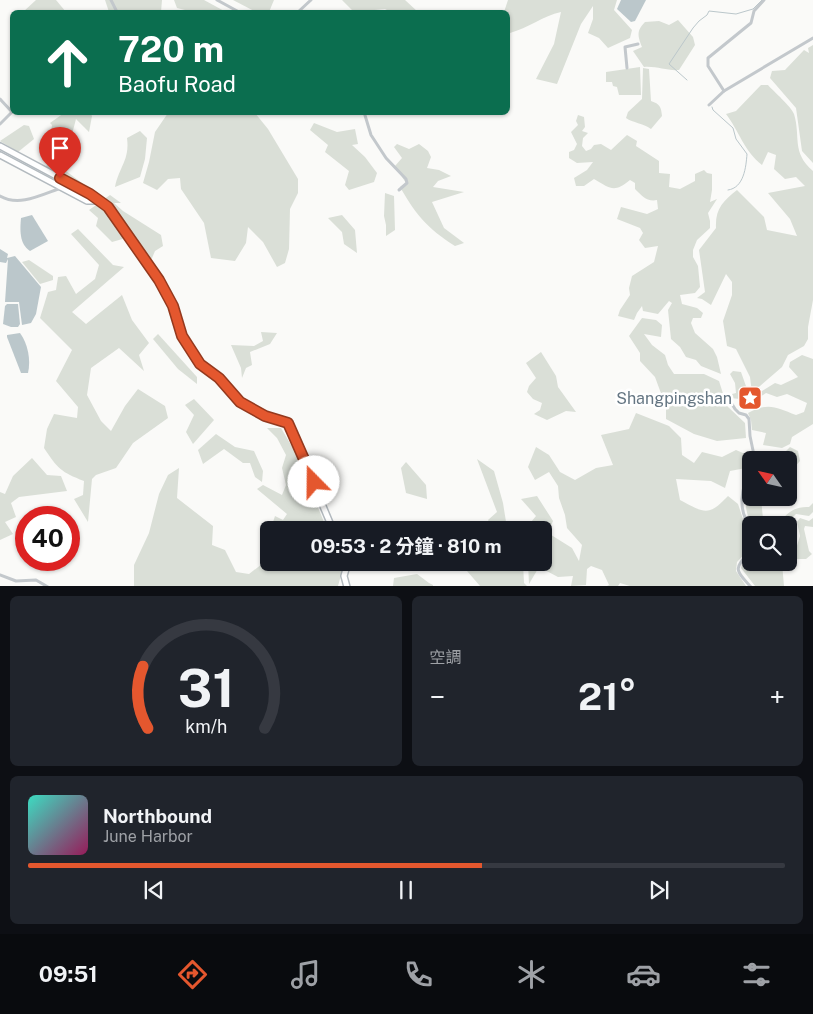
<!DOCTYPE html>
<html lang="zh-TW">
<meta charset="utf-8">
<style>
body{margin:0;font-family:"Public Sans","Noto Sans TC",sans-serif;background:#20242c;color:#f1f3f6;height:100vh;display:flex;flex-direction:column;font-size:19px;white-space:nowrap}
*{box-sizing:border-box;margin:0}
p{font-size:16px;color:#9ea1a6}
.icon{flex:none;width:28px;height:28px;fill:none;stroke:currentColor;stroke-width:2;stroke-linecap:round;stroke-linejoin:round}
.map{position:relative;height:586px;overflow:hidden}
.panel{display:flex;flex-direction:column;gap:10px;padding:10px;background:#0d0f14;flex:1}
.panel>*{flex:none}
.hud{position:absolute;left:10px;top:10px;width:500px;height:105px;border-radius:8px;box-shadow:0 1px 4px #0004;background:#0b6e4f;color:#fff;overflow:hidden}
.needle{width:32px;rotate:304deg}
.buttons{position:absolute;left:742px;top:451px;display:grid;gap:10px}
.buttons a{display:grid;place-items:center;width:55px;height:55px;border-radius:8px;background:#171b24;box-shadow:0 1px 4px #0004;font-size:25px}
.speed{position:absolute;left:15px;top:506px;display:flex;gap:10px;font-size:25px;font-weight:700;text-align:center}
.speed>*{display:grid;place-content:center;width:65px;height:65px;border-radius:50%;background:#171b24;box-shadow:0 1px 4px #0004;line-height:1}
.speed .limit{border:8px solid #d22;background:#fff;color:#111}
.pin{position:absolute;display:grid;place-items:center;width:42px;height:42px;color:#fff;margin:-51px -21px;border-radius:50% 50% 50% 0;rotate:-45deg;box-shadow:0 0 5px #0007}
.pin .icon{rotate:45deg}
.me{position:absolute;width:55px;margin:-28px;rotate:338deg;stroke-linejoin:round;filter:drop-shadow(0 0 4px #0008)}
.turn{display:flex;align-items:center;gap:18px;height:105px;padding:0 25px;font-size:22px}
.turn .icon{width:65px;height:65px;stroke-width:2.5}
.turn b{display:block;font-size:35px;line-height:42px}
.big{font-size:38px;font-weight:700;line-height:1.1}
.panel .widget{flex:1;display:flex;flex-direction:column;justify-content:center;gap:8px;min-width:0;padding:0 18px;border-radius:8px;background:#20242c}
.panel .dial{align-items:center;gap:0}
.dial svg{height:130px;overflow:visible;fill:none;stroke:#363941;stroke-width:7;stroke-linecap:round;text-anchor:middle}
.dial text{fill:#f1f3f6;stroke:none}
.song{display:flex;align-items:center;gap:15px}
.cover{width:60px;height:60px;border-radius:8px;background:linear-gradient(135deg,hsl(170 70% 55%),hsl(330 70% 35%))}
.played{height:5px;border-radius:2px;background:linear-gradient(90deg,#e4572e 60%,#363941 60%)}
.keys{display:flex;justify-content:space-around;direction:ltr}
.heat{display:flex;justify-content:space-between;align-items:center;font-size:28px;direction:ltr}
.panel .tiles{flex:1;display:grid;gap:10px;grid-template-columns:1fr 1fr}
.widget:last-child{grid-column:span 2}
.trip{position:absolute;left:260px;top:521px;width:292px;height:50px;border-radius:8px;background:#171b24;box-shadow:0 1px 4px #0004;font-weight:700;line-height:50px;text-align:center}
.tabs{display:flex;height:80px;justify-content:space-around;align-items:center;background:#090b0e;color:#9ea1a6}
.tabs .icon{width:35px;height:35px}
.tabs .on{color:#e4572e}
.tabs b{font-size:22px;color:#f1f3f6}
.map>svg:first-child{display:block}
.green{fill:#dadfd7}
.water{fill:#bbc7cb}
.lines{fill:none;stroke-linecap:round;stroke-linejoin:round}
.stream{stroke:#bbc7cb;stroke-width:1}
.secondary-casing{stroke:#b3babf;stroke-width:8}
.street{stroke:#c3c8cc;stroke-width:3}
.secondary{stroke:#fff;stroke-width:5}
.route-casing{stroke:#94391e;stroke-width:12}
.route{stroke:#e4572e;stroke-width:9}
.labels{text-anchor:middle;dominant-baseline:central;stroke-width:5;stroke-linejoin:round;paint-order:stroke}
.poi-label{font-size:16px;fill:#657683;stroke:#fff;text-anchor:end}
</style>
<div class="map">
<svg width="813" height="587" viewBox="0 0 813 587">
<rect width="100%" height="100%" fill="#fafaf8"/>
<g class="green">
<path d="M36 0H56L66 12H23Z"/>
<path d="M105 0H162L161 12H109Z"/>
<path d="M174 0H204L226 12H193L177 8Z"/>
<path d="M233 0H274L269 12H256Z"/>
<path d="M342 0H405L418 12H391L385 9 354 12Z"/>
<path d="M508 0H617L614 10 632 30 630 38 608 48 599 38 588 33 593 19V6L581 24 557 84 536 79 554 44 561 12C543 16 528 28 510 33L508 32V12H504Z"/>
<path d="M678 20 693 37 695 45 679 70C667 71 657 66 644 67L633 51 642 47C638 36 636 31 645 22L659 21 669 25Z"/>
<path d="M813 45V163L802 151 796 108 770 78 772 71 785 70 804 50 809 53 808 48Z"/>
<path d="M640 67 641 95H619L617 87 613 86 612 82H606V72Z"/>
<path d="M643 68 649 69 651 101C660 104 661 107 662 116L651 129C643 123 633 123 626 118L628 112 642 99Z"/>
<path d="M761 85H768C774 92 791 106 794 114 801 137 791 152 813 171V300L808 327V339L804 346 788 355 782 367 752 393 750 377 736 349 727 346 723 321 732 295V282L726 274 711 305 702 299 697 298 705 292 699 250 716 228C715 209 723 201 737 190L764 217 767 230 797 236 790 219 768 193 805 186 796 177 785 179 774 169 776 155 768 152 762 165C744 151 739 131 726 114L736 111Z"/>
<path d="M64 113H90L92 116 89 132 76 119 65 161 66 171 90 189 92 190 91 193 46 167 50 156C37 138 51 141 52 125L50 123Z"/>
<path d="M168 113H255L268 129 298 179V193L290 209 289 249 285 263 277 267 263 242 248 227 246 243 235 261 211 258 204 223 181 189 180 178 168 179 157 190 143 183 149 162 155 132Z"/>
<path d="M578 115 584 117 585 127 582 131 588 133 583 138 582 146 586 151 591 149 594 145 601 144 611 150 627 135 637 141 636 146 659 161V173L670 174 669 187 680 189 695 181V174L704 170 707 173 712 174V190L710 202 717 199 708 213 710 221V228L697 240 693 250V257L698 266 700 287 695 293 680 295 682 304 697 308 703 313 701 318H693L691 323 695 333 713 349 717 357 721 374 701 366 696 360 686 357 680 347 671 339 668 310 672 303 669 301 658 314 643 311 642 306 637 313 634 320 618 316 620 310 630 295 629 288 632 276 654 262 658 246 645 248 639 240 643 233 640 228 617 219 621 207 647 214 658 209 657 200C647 202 642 196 635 189V183L630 180C614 193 611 189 594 179L584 186H576L574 178 587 170 593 162 577 163 569 158V152L574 150 577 144 571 132 578 125 576 121Z"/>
<path d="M314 123 337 132 355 129 358 144 352 145 365 157 377 173 374 182 349 190 345 185 349 171 325 152 328 145 310 130Z"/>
<path d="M24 125 29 126 34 139 18 152 0 141Z"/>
<path d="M140 131 147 138 145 159 140 177 115 187C119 167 130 160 127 138Z"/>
<path d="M397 144 409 149 419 144 428 151 431 157 427 168 439 170 451 176 438 181 433 187 464 192 432 202 444 228 464 243 455 246C427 228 416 215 400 187L406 183 395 166 402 158 394 147Z"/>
<path d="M385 193 394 196 395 230 386 236V225L384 216Z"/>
<path d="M110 195 121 203H114L123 211 161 235 163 246 155 251 150 263 123 221 103 200Z"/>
<path d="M99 203 106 207 126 238 112 242 96 226 98 218 89 210Z"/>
<path d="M342 215 355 230 357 253 344 244 342 232 328 218Z"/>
<path d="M78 229 113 265 124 267 72 312 86 324 122 295 132 320 149 343 139 355 144 371 119 348 91 368 87 395 101 421 111 431 125 406 138 389 165 406 168 418 133 443 116 468 96 475 92 479 88 522 74 499 83 495 84 481C61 472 58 469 44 448L47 429 54 414 77 418 78 407 56 381 72 350 40 318 48 292 56 290 58 277 66 276 76 294 95 279 99 265 71 234Z"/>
<path d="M29 260 53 276V280L40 284 22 262Z"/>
<path d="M642 318 656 320 662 325 661 337 644 334 652 345 665 355 668 365 674 374H704L719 381 727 406 745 423 746 438 717 441 694 434 666 419V407L655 377 640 361V353L629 336Z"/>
<path d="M261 332 277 333 270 344 250 352 252 365 246 368 242 378 241 368 231 345 254 346 263 341Z"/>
<path d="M158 334 197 377V384L178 369 153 339Z"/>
<path d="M541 352 556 376 558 387 576 412 566 411 547 420 534 414 540 410 542 403 533 399 527 392 529 386 536 378 526 363Z"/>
<path d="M802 355 813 359V424L792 437 790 444 782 448 763 445 766 433 752 430 751 420 748 413C768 402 776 407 796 415L804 412 807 403 787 394 777 397 766 393 760 397 754 396 775 383 781 385 798 377 789 367 790 362Z"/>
<path d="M733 371 741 372 747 389 740 399 730 398 732 394 736 393 735 383 730 374Z"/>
<path d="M194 399 214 420 193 444 186 432 194 415 185 405Z"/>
<path d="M636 413 669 426 681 438 682 455 694 463 702 452 722 457 736 450 750 456 746 468 730 471 725 488 711 481 676 479 680 500C705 513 708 517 728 496L738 504 745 525 751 532V547L737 562 736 571 746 586 633 587 620 583 618 586H607L609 585 602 570 591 566 587 569 586 585 571 586 573 576 558 577 539 567 529 584 528 563 544 562V530H528L527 527 536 516 521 499 537 496 553 521 548 533 572 548 579 561 582 545 567 528 565 515 559 498 558 486 549 472 535 480 528 467 536 447 549 455 560 472 575 480 596 468 613 465 601 435 629 429Z"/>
<path d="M267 428H281L304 467 300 474 304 490 300 497 305 507 317 505 324 522 310 530H276L271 528 275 516 283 520 287 514 257 489 263 485 282 495 286 485 282 468 286 455 277 438Z"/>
<path d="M216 434 235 447 254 451 263 471 262 482 255 477 250 463H243L224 449 203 464 198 450Z"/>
<path d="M790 447 798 451 800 461 789 473V460H777Z"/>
<path d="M32 458 47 475 61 476 67 491 19 497 11 503 16 517 5 522 13 534 0 540V492L5 494 13 476Z"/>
<path d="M477 459 494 471 503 503 507 528 509 530H494L488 520 497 512Z"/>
<path d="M406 462 426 485 427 499 406 493 401 468Z"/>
<path d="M179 468 177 498 213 526 212 545 225 550 236 572 249 574 262 564 267 537 269 538V562L343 563V568L338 586H134V565L149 533 159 494 168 475Z"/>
<path d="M751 477V498H761L763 519 767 525H752C742 506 746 497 751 477Z"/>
<path d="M813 503V512L809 516 796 514 793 517 792 526 796 539H789V525H780C784 513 796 506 809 507Z"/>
<path d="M800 518 809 521 813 518V527L805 526 804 529 809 551 812 554 806 559H797L794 565 783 563 789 562V552L796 549 800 536 797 522Z"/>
<path d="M751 555V562L782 563 784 586H755L741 568 745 560Z"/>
<path d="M463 563H523L524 583 527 586H480L467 571 458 569Z"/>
<path d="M417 574 429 583 433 585V586H393L394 578Z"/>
</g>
<g class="water">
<path d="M621 0H646L635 21 631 22 617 9Z"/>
<path d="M32 215 48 241 30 251C19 244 20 229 21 218Z"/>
<path d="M0 249 8 254 7 258 15 256 41 287 36 314 31 323 22 325 19 302H5L8 259 6 263 0 262Z"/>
<path d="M7 304H18L20 324 18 327H11L3 324 5 306Z"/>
<path d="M20 333C28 344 31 360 28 373H21L7 337V335Z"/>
</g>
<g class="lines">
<g class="stream">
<path d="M687 80 669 64 693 28 699 21 707 15 709 11 736 14 753 9 762 0"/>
<path d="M712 107 713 110 733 128 736 139 747 154C746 167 744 188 728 190"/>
</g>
<g class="secondary-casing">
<g id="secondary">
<path d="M0 146 90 194 108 207 159 280 173 306 182 336 200 364 219 378 239 402 265 416 288 423 333 530"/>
<path d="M0 155 87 201H98"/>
<path d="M347 587 344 576 348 562"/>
</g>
</g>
<g class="street">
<path d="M111 0 117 12"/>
<path d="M217 0 239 12"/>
<path d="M298 12 311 0"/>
<path d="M627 68 625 47 638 44"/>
<path d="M724 91 708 66V58L751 23 754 11 764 0"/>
<path d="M0 99 12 112"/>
<path d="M709 105 724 91 813 38"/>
<path d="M364 112 371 135 386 158 406 179 407 183 399 190"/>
<path d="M0 124 12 112"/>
<path d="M0 196C19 207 41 195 61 188"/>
<path d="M729 399 735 409 739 413 746 415 749 419 750 436 755 460"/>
<path d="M751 470C741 487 737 511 751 527"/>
<path d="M0 575 16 581 36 580 48 587"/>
<path d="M751 587C733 568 735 568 751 551"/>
</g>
<use href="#secondary" class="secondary"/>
</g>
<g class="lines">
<g class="route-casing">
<path id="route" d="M60 178 90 194 108 207 159 280 173 306 182 336 200 364 219 378 240 402 265 416 288 423 314 482"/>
</g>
<use href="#route" class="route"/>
</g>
<defs>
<g id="sight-square" transform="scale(1.25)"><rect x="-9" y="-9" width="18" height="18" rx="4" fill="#e4572e" stroke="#fff"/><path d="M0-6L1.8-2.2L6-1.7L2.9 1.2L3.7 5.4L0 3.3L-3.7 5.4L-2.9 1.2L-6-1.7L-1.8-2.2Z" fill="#fff"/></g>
</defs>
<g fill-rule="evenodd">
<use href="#sight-square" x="750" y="398"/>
</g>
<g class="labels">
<g class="poi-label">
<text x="732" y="398">Shangpingshan</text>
</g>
</g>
</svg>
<div class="buttons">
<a><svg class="needle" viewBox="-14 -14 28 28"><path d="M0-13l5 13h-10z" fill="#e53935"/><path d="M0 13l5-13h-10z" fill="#9ea1a6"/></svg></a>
<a><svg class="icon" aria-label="search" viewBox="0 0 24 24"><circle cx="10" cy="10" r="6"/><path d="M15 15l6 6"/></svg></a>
</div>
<div class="speed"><div class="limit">40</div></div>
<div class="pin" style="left:60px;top:178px;background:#d93025"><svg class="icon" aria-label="arrive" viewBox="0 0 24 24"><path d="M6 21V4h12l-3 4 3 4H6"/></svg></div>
<svg class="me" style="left:314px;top:482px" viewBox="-20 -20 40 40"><circle r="19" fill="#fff"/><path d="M0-13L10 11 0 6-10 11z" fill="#e4572e"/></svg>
<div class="trip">09:53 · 2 分鐘 · 810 m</div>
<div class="hud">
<div class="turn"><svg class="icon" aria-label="ahead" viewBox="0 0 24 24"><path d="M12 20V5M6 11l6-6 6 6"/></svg><div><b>720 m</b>Baofu Road</div></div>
</div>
</div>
<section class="panel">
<div class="tiles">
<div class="widget dial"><svg viewBox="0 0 100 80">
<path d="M14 69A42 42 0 1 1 86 69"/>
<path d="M14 69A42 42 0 0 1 11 31" stroke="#e4572e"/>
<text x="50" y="56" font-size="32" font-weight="700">31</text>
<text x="50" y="72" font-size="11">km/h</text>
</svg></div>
<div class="widget"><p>空調</p>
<div class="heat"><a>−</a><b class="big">21°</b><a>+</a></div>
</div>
<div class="widget">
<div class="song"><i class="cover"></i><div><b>Northbound</b><p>June Harbor</p></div></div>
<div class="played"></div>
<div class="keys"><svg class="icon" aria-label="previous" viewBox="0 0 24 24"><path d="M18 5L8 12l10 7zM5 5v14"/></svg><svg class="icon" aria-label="pause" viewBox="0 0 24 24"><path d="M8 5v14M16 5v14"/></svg><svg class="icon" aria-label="next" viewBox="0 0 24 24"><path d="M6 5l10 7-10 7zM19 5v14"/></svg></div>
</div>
</div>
</section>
<nav class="tabs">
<b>09:51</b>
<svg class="icon on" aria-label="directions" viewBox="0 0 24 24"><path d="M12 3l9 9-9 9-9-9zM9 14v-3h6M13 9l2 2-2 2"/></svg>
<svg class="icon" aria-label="music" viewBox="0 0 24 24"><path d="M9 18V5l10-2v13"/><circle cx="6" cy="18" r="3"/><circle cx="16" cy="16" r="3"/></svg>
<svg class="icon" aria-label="phone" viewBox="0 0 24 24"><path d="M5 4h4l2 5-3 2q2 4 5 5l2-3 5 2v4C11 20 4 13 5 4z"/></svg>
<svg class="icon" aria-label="climate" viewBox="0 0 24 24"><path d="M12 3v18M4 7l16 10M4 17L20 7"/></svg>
<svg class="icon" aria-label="car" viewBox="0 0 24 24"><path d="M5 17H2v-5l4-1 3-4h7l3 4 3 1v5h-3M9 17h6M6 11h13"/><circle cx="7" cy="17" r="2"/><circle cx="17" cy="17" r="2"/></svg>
<svg class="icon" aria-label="filters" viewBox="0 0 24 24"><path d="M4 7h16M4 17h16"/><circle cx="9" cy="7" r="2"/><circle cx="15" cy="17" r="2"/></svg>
</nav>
